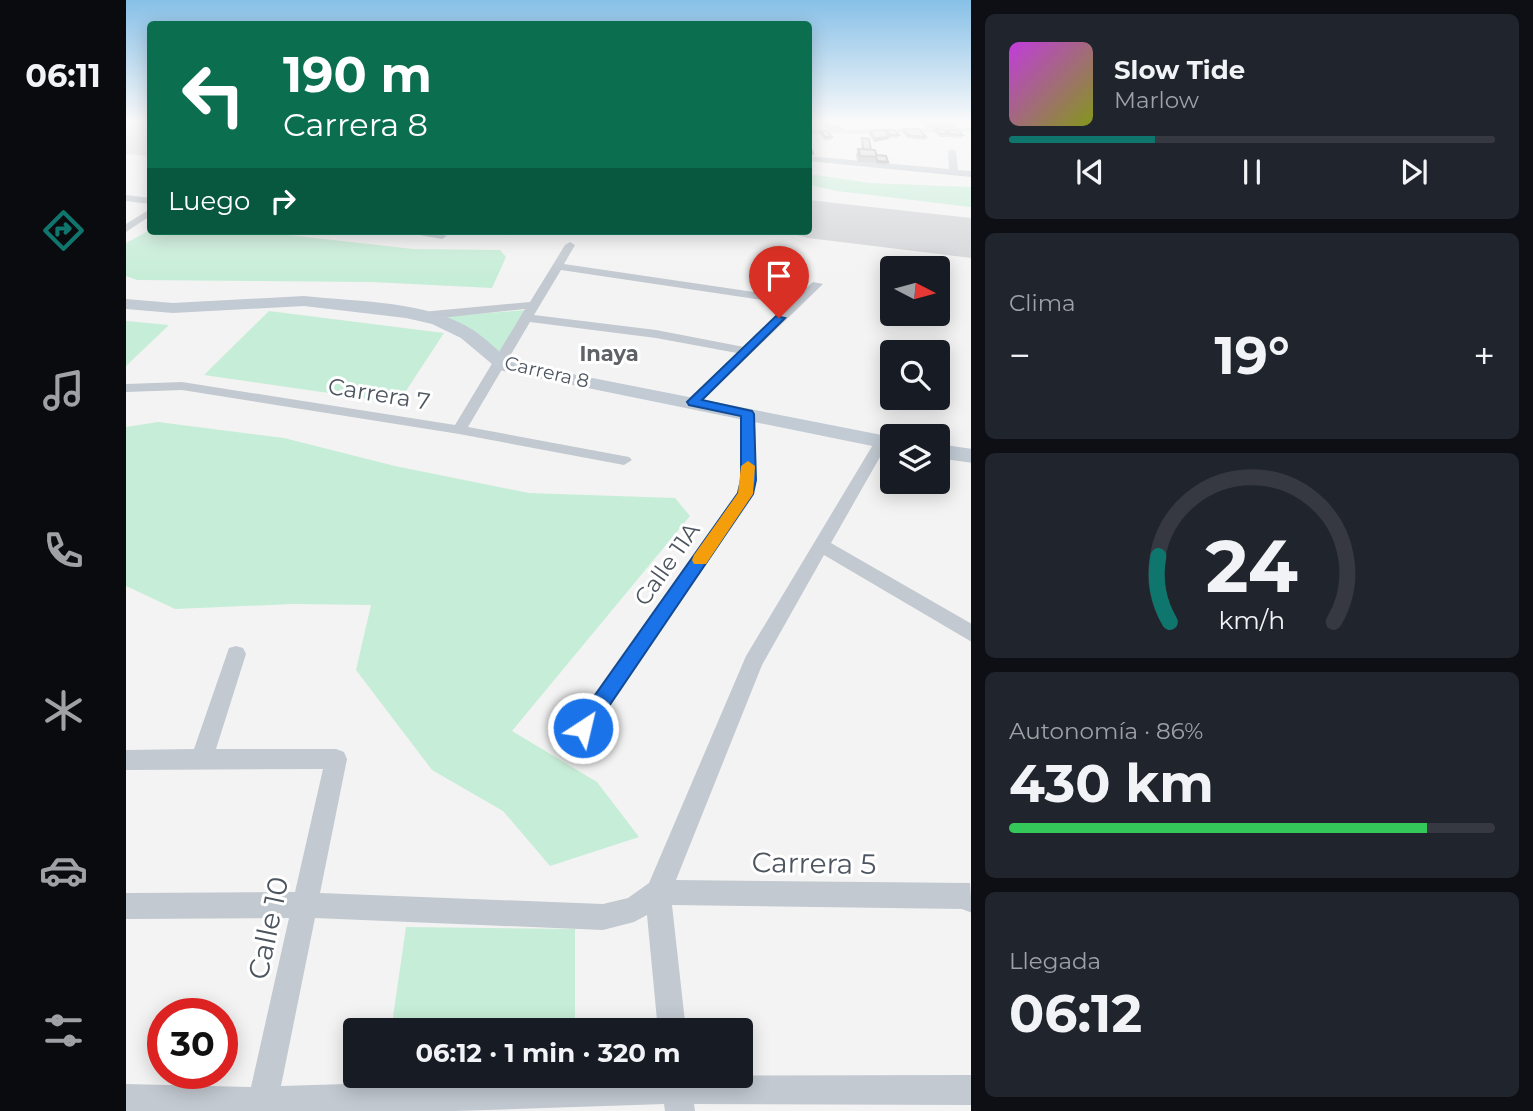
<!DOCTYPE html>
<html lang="es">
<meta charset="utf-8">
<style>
body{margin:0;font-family:Montserrat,sans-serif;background:#20242c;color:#f1f3f6;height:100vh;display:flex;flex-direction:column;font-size:26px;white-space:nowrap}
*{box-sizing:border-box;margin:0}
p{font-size:23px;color:#9ea1a6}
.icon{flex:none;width:38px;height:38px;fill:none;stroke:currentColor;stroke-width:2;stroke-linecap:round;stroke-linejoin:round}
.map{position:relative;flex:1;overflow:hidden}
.panel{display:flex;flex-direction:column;gap:14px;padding:14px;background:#0d0f14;width:562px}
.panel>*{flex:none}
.hud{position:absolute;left:21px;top:21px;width:665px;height:214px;border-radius:7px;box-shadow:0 4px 18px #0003;background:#0b6e4f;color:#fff;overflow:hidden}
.needle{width:46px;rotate:96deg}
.buttons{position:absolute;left:754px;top:256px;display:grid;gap:14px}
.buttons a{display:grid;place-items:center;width:70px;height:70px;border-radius:7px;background:#171b24;box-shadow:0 4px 18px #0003;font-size:35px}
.speed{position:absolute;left:21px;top:998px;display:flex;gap:14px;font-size:35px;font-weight:700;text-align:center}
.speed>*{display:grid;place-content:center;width:91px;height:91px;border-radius:50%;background:#171b24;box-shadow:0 4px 18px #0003;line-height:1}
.speed .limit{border:10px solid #d22;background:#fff;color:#111}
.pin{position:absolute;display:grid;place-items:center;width:60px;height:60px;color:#fff;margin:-72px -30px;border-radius:50% 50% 50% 0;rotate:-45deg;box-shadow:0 0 7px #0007}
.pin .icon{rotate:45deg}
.me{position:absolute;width:77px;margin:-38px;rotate:35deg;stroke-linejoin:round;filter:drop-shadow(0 0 5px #0008)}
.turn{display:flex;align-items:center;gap:24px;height:147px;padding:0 21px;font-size:32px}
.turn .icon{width:91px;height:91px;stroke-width:2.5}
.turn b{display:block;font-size:49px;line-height:60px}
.then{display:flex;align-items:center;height:66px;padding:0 21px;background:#0003;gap:14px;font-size:26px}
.big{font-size:52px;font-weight:700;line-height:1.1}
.panel .tile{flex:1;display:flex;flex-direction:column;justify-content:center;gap:10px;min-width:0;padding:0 24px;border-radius:10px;background:#20242c}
.panel .dial{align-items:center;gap:0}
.dial svg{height:182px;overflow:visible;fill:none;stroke:#363941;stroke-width:7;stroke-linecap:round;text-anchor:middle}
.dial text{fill:#f1f3f6;stroke:none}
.song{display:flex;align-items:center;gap:21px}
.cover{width:84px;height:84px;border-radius:10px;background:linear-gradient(135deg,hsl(290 70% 55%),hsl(70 70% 35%))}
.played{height:7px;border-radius:4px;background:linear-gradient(90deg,#0f766e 30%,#363941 30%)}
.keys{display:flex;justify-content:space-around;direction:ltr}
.heat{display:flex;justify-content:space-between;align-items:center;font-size:38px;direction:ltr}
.charge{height:10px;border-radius:5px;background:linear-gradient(90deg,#34c759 86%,#363941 0)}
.trip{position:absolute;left:217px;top:1018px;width:410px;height:70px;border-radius:7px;background:#171b24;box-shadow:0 4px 18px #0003;font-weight:700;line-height:70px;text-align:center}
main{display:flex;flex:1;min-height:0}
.menu{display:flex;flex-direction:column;width:126px;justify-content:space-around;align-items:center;background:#090b0e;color:#9ea1a6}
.menu .icon{width:49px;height:49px}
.menu .current{color:#0f766e}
.menu b{font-size:32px;color:#f1f3f6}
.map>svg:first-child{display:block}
.green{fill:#c6edd7}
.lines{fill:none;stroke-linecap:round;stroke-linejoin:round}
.runway{fill:#d4d5d8;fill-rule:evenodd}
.street{fill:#c2c9d0;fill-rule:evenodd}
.secondary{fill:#c2cad4;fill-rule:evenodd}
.wall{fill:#b0b2b6}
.shaded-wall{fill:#909194}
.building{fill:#cdcfd4;stroke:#909194;stroke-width:2}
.route{fill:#1a73e8;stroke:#114b97;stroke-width:2}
.slow{fill:#f59e0b}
.labels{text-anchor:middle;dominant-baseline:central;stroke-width:6;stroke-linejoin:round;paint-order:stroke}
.far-street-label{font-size:19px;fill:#4c555f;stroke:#fff}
.far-neighbourhood-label{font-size:21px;font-weight:bold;fill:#5f6267;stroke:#fff}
.street-label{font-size:23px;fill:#4c555f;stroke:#fff}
.near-street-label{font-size:28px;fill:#4c555f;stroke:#fff}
</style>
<main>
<nav class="menu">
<b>06:11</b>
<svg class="icon current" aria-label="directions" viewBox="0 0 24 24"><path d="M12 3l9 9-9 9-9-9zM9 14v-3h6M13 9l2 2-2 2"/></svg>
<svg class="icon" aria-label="music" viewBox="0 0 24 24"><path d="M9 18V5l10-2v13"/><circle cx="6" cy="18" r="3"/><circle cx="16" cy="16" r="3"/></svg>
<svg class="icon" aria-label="phone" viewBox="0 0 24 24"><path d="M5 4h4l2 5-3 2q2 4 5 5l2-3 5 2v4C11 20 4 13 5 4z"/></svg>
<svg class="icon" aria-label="climate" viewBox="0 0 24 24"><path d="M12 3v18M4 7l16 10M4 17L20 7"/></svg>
<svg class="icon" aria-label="car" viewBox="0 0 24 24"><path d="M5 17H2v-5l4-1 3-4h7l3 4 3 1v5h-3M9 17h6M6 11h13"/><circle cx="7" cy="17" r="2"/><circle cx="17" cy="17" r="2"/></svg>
<svg class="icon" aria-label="filters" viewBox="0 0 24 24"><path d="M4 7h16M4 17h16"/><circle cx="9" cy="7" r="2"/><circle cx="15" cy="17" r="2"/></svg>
</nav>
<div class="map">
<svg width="846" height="1111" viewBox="0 0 846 1111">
<rect width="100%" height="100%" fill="#f4f3f3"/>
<g class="green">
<path d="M683 174 744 183 845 187V207L711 191 683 185Z"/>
<path d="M24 230 125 231 287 249 374 250 380 257 366 288 245 282 11 280 0 276V243Z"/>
<path d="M399 310 372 355C360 332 336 326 313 317Z"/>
<path d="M143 311 318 333 272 403 78 375Z"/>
<path d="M0 321 43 325 0 366Z"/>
<path d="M32 422 158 438 269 466 403 493 549 498 564 516 386 731 471 782 513 837 424 866 377 811 306 770 230 670 245 605 167 604 49 609 0 586V427Z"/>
<path d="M280 927 449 929V1031H265Z"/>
</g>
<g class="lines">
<g class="runway">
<path d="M0 124 24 126V156L0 154Z"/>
<path d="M682 200 846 218V258L682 238 660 232 682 231Z"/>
</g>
<g class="street">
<path d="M846 128V132L682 134V130Z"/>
<path d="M826 149 830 151 832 170 846 171V177L682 161V156L823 169 822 151Z"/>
<path d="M0 195 24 198V204L0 201Z"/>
<path d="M24 209V216L0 232V224Z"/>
<path d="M271 231H300L321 236 316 239Z"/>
<path d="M444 242 449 245 438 264 669 298 687 282 697 284 572 405H562V399L611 353 530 338 404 322 342 427 503 457 506 460 498 465 333 434 56 390 0 392V384L56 382 329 425 399 309 296 320 290 316 296 312 404 302 439 245ZM435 270 663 304 618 347 530 330 408 315Z"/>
<path d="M622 410 629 414 630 480 627 494 465 735 457 738 449 735 446 728 449 721 611 493 614 480 615 414Z"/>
<path d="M755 438 762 443 705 543 846 624V642L698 555 636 665 550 880 844 883 846 913 836 909 546 905 560 1031H532L521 915 508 922 477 930 189 918 155 1086 482 1076 846 1075V1105L568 1104 569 1111H539L538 1104 329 1111H0V1084L125 1087 163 918 0 919V893L169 892 197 769 0 770V750L68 749 103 648 110 646 117 648 120 654 90 749H210L218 752 221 759 194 893 477 904 502 898 523 883 620 656 748 443Z"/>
</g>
<g class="secondary">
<path d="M178 296C232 302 300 300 347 330 361 339 373 352 385 362L766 437V450L373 370 335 338 306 324 280 318 178 306 47 313 0 309V299L47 303Z"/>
<path d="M812 444 846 449V463L812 458Z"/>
</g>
</g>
<g class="wall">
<path d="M797 121H825L831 125 830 128H822L820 126 819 128H801L796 124Z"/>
<path d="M699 124 715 128V131H704L699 127Z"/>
<path d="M777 129 800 137 799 140 781 138 776 132Z"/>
<path d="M809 129 819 131 820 130 837 135 835 138 824 137 822 136V137H814L808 132Z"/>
<path d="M760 130 773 135 772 138 763 137V139L748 142 743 134 744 131H759Z"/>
<path d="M695 131 706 137 705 140H698L694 134Z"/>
<path d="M736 138 750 155 762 162 761 165 750 164V160L749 163 732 162 730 155 732 149H736Z"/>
</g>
<path class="shaded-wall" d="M764 136 763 139 748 142 749 139Z"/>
<g class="building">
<path d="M802 121H820L821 122H803Z"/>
<path d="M820 121H825L831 125H824Z"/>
<path d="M711 123 715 128H704L699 124Z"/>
<path d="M777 129H793L800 137 782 135Z"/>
<path d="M809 129H816L823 134H815Z"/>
<path d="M758 130 764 136 749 139 744 131Z"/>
<path d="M760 130H768L773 135H765Z"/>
<path d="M820 130H832L837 135 825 134Z"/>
<path d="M695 131H701L706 137H699Z"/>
<path d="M736 138 743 139 745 150 737 149Z"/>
<path d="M732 149 749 150 751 157 734 156Z"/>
<path d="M682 150H686L687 154H682Z"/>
<path d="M750 155 760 156 762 162 751 161Z"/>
</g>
<linearGradient id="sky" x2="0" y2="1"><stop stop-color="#87c0e7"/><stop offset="0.44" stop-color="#fafafa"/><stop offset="1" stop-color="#fafafa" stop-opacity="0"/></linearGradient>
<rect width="846" height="277" fill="url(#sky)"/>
<path class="route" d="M650 316 659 318 576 400 626 411 628 414 630 480 627 494 464 734 457 737 450 734 447 728 450 722 612 493 615 480V416L563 405 561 402Z"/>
<path class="slow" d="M622 461 629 466 627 494 580 564H568L566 560 568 555 612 493 615 466Z"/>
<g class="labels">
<g class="far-street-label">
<text transform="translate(421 372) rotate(13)">Carrera 8</text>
</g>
<g class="far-neighbourhood-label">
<text x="483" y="353">Inaya</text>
</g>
<g class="street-label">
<text transform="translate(253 394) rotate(9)">Carrera 7</text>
<text transform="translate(541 564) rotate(-55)">Calle 11A</text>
</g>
<g class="near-street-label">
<text transform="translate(688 863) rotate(1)">Carrera 5</text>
<text transform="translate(142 928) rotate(-78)">Calle 10</text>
</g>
</g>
</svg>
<div class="buttons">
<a><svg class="needle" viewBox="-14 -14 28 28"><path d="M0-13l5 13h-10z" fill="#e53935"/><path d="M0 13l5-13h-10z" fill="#9ea1a6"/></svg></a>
<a><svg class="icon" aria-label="search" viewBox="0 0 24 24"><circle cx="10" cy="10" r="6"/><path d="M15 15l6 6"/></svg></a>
<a><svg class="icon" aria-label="layers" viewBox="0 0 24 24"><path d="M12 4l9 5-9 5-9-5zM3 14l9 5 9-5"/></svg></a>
</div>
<div class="speed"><div class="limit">30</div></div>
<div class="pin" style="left:653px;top:318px;background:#d93025"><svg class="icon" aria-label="arrive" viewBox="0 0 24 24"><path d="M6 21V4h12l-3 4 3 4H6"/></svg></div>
<svg class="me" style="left:457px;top:728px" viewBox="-20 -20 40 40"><circle r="17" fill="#1a73e8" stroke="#fff" stroke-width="3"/><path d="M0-11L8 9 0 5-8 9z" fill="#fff"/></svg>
<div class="trip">06:12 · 1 min · 320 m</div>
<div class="hud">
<div class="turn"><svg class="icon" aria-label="left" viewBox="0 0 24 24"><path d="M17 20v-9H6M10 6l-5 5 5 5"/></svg><div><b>190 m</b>Carrera 8</div></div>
<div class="then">Luego<svg class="icon" aria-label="right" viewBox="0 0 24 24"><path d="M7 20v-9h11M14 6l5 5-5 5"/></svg></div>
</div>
</div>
<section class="panel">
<div class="tile">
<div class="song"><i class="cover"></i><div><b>Slow Tide</b><p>Marlow</p></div></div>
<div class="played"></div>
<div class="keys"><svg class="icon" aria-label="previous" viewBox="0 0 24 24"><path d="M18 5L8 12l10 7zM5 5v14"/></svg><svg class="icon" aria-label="pause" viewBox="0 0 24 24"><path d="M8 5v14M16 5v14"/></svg><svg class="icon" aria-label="next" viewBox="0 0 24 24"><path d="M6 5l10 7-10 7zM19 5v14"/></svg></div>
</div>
<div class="tile"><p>Clima</p>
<div class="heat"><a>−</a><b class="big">19°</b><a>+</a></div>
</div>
<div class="tile dial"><svg viewBox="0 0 100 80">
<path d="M14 69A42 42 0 1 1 86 69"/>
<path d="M14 69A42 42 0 0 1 9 40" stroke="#0f766e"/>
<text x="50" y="56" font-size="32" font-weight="700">24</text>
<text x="50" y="72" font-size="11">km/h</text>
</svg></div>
<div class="tile"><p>Autonomía · 86%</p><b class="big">430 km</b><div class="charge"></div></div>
<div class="tile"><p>Llegada</p><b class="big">06:12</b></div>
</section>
</main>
